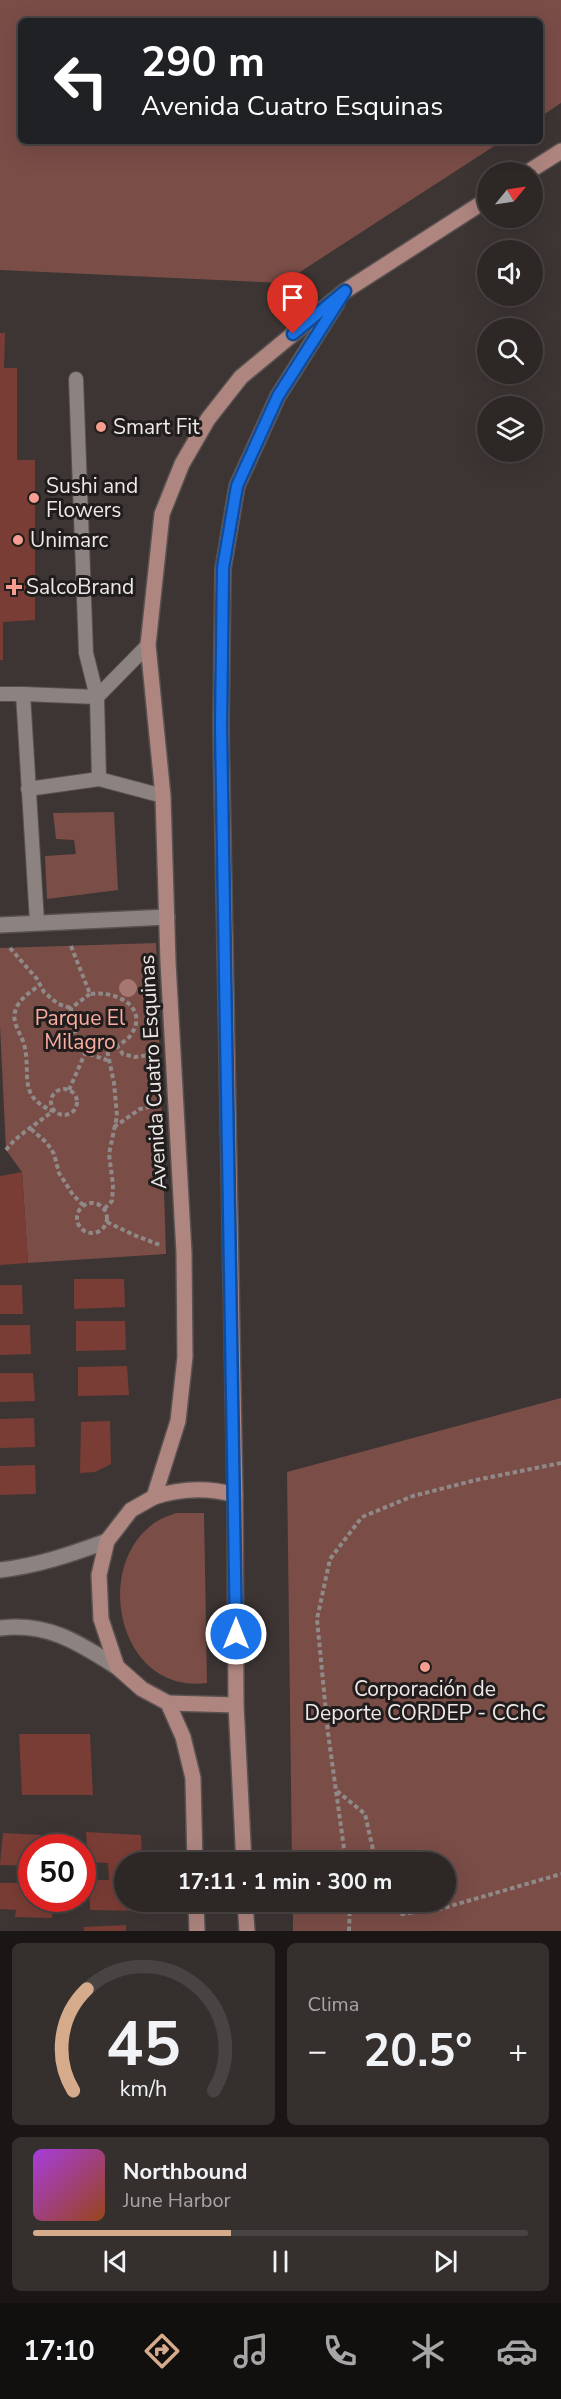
<!DOCTYPE html>
<html lang="es">
<meta charset="utf-8">
<style>
body{margin:0;font-family:"Nunito Sans",sans-serif;background:#35302e;color:#f1f3f6;height:100vh;display:flex;flex-direction:column;font-size:22px;white-space:nowrap}
*{box-sizing:border-box;margin:0}
p{font-size:20px;color:#a7a6a7}
.icon{flex:none;width:33px;height:33px;fill:none;stroke:currentColor;stroke-width:2;stroke-linecap:round;stroke-linejoin:round}
.map{position:relative;height:1931px;overflow:hidden}
.side{display:flex;flex-direction:column;gap:12px;padding:12px;background:#191615;flex:1}
.side>*{flex:none}
.guide{position:absolute;left:18px;top:18px;width:525px;height:126px;border-radius:9px;box-shadow:0 6px 24px #0002,0 0 0 2px #484443;background:#202124;color:#fff;overflow:hidden}
.needle{width:39px;rotate:60deg}
.fabs{position:absolute;left:477px;top:162px;display:grid;gap:12px}
.fabs a{display:grid;place-items:center;width:66px;height:66px;border-radius:50%;background:#2d2826;box-shadow:0 6px 24px #0002,0 0 0 2px #484443;font-size:30px}
.speed{position:absolute;left:18px;top:1834px;display:flex;gap:12px;font-size:30px;font-weight:700;text-align:center}
.speed>*{display:grid;place-content:center;width:78px;height:78px;border-radius:50%;background:#2d2826;box-shadow:0 6px 24px #0002,0 0 0 2px #484443;line-height:1}
.speed .limit{border:9px solid #d22;background:#fff;color:#111}
.pin{position:absolute;display:grid;place-items:center;width:51px;height:51px;color:#fff;margin:-62px -26px;border-radius:50% 50% 50% 0;rotate:-45deg;box-shadow:0 0 6px #0007}
.pin .icon{rotate:45deg}
.me{position:absolute;width:66px;margin:-33px;rotate:0deg;stroke-linejoin:round;filter:drop-shadow(0 0 4px #0008)}
.turn{display:flex;align-items:center;gap:21px;height:126px;padding:0 24px;font-size:27px}
.turn .icon{width:78px;height:78px;stroke-width:2.5}
.turn b{display:block;font-size:42px;line-height:51px}
.big{font-size:45px;font-weight:700;line-height:1.1}
.side .card{flex:1;display:flex;flex-direction:column;justify-content:center;gap:9px;min-width:0;padding:0 21px;border-radius:9px;background:#35302e}
.side .dial{align-items:center;gap:0}
.dial svg{height:156px;overflow:visible;fill:none;stroke:#484443;stroke-width:7;stroke-linecap:round;text-anchor:middle}
.dial text{fill:#f1f3f6;stroke:none}
.song{display:flex;align-items:center;gap:18px}
.cover{width:72px;height:72px;border-radius:9px;background:linear-gradient(135deg,hsl(280 70% 55%),hsl(20 70% 35%))}
.played{height:6px;border-radius:3px;background:linear-gradient(90deg,#d6ab8b 40%,#484443 40%)}
.keys{display:flex;justify-content:space-around;direction:ltr}
.heat{display:flex;justify-content:space-between;align-items:center;font-size:33px;direction:ltr}
.side .tiles{flex:1;display:grid;gap:12px;grid-template-columns:1fr 1fr}
.card:last-child{grid-column:span 2}
.trip{position:absolute;left:114px;top:1852px;width:342px;height:60px;border-radius:30px;background:#2d2826;box-shadow:0 6px 24px #0002,0 0 0 2px #484443;font-weight:700;line-height:60px;text-align:center}
.dock{display:flex;height:96px;justify-content:space-around;align-items:center;background:#12100f;color:#a7a6a7}
.dock .icon{width:42px;height:42px}
.dock .on{color:#d6ab8b}
.dock b{font-size:27px;color:#f1f3f6}
.map>svg:first-child{display:block}
.green{fill:#7a4d47}
.building{fill:#7a3d35}
.lines{fill:none;stroke-linecap:round;stroke-linejoin:round}
.service-casing{stroke:#585150;stroke-width:16}
.minor-casing{stroke:#585150;stroke-width:18}
.tertiary-casing{stroke:#585150;stroke-width:18}
.secondary-casing{stroke:#585150;stroke-width:18}
.path{stroke:#8f8988;stroke-width:4;stroke-dasharray:4.5 3;stroke-linecap:butt}
.service{stroke:#8c8381;stroke-width:14}
.minor{stroke:#8c8381;stroke-width:15}
.tertiary{stroke:#8c8381;stroke-width:15}
.secondary{stroke:#ae857f;stroke-width:15}
.tree{fill:#a57770}
.route-casing{stroke:#114b97;stroke-width:15}
.route{stroke:#1a73e8;stroke-width:10}
.poi-dot{fill:#f59d8f;stroke:#211d1c;stroke-width:2}
.labels{text-anchor:middle;dominant-baseline:central;stroke-width:6;stroke-linejoin:round;paint-order:stroke}
.poi-label{font-size:21px;fill:#eee9e8;stroke:#211d1c;text-anchor:start}
.park-label{font-size:21px;fill:#fbada1;stroke:#211d1c}
.street-label{font-size:21px;fill:#eee9e8;stroke:#211d1c}
</style>
<div class="map">
<svg width="561" height="1931" viewBox="0 0 561 1931">
<rect width="100%" height="100%" fill="#3c3533"/>
<g class="green">
<path d="M0 0H561V103L540 117V21H21V141H502L283 283 0 270Z"/>
<path d="M114 812 118 890 47 899 45 856 76 854 74 840 56 839 53 813Z"/>
<path d="M156 943 166 1254 28 1263 22 1172 6 1150 0 1026V948Z"/>
<path d="M561 1398V1931H293V1902H446V1863H292L287 1472Z"/>
<path d="M176 1513H204L207 1683C117 1695 90 1561 159 1520 164 1517 171 1515 176 1513Z"/>
</g>
<g class="building">
<path d="M0 333H5L4 368H17V460H35V620L3 622V660H0Z"/>
<path d="M22 1172 28 1263 0 1265V1176Z"/>
<path d="M74 1279H124L125 1307 74 1309Z"/>
<path d="M0 1285H22L23 1314H0Z"/>
<path d="M76 1321H125L126 1350 76 1351Z"/>
<path d="M0 1325H30L31 1354 0 1355Z"/>
<path d="M127 1366 129 1395 78 1396V1367Z"/>
<path d="M0 1373H33L35 1401 0 1402Z"/>
<path d="M34 1418 35 1447 0 1448V1419Z"/>
<path d="M110 1421 111 1464 95 1472 80 1473 81 1422Z"/>
<path d="M35 1465 36 1494 0 1495V1466Z"/>
<path d="M19 1734H90L93 1795H22Z"/>
<path d="M86 1832 141 1835 142 1863H124V1902H143V1911L90 1910 89 1880H109L108 1863 88 1862Z"/>
<path d="M3 1833 41 1835 40 1848H32V1866L0 1865Z"/>
<path d="M0 1883H32V1899H53L52 1918 15 1917 16 1910 0 1909Z"/>
<path d="M126 1925V1931H84V1927Z"/>
</g>
<g class="lines">
<g class="service-casing">
<g id="service">
<path d="M148 645 97 697 99 779 163 796"/>
<path d="M0 694H23L37 922"/>
<path d="M23 694 97 697 86 653 76 379"/>
<path d="M28 789 99 779"/>
</g>
</g>
<g class="minor-casing">
<path id="minor" d="M0 925 167 917"/>
</g>
<g class="tertiary-casing">
<g id="tertiary">
<path d="M0 1570C37 1566 72 1554 107 1541"/>
<path d="M0 1628C48 1622 79 1643 117 1667"/>
</g>
</g>
<g class="secondary-casing">
<g id="secondary">
<path d="M528 172 561 151"/>
<path d="M154 1497C182 1488 207 1487 235 1495"/>
<path d="M168 1703 236 1705"/>
<path d="M195 1863 193 1778 183 1737 168 1703 142 1689 117 1667 101 1619 99 1575 107 1541 131 1510 154 1497 178 1421 185 1357 184 1253 168 962 163 796 148 645 162 514 182 464 208 419 241 377 345 291 488 199"/>
<path d="M244 1863 236 1705 235 1495 221 728 223 569 237 486 278 396 337 303"/>
<path d="M196 1902 197 1931"/>
<path d="M245 1902 247 1931"/>
</g>
</g>
<g class="path">
<path d="M71 946 90 994C114 990 150 1006 131 1035 125 1043 115 1046 107 1050L114 1083 117 1116 109 1154 113 1185 112 1201 103 1210"/>
<path d="M10 948 37 979 44 992 58 1004 71 1008"/>
<path d="M90 994 71 1008C72 1025 75 1048 92 1055 99 1058 104 1058 110 1062"/>
<path d="M116 1045 123 1054 135 1057 150 1055"/>
<circle cx="64" cy="1102" r="13"/>
<path d="M69 1090 86 1051"/>
<path d="M114 1127 140 1109 154 1106"/>
<path d="M31 1129 47 1143 54 1154 59 1173 73 1195 83 1205"/>
<path d="M6 1150C18 1134 37 1124 53 1111 16 1096 32 1074 24 1044 21 1034 12 1023 15 1012 17 1001 31 991 40 985"/>
<circle cx="92" cy="1218" r="15"/>
<path d="M107 1222 134 1235 160 1245"/>
<path d="M337 1791 365 1814 376 1863"/>
<path d="M346 1863 328 1733 317 1619 330 1559 362 1517 413 1496 476 1480 561 1463"/>
<path d="M391 1902 402 1914 440 1909 561 1874"/>
<path d="M349 1931 350 1902"/>
</g>
<use href="#service" class="service"/>
<use href="#minor" class="minor"/>
<use href="#tertiary" class="tertiary"/>
<use href="#secondary" class="secondary"/>
</g>
<circle class="tree" cx="128" cy="988" r="9"/>
<g class="lines">
<g class="route-casing">
<path id="route" d="M236 1634 221 728 223 568 237 486 278 396 345 291 293 334"/>
</g>
<use href="#route" class="route"/>
</g>
<g class="poi-dot">
<circle cx="101" cy="427" r="6"/>
<circle cx="34" cy="498" r="6"/>
<circle cx="18" cy="540" r="6"/>
<path d="M11 578h6v6h6v6h-6v6h-6v-6h-6v-6h6z"/>
<circle cx="425" cy="1667" r="6"/>
</g>
<g class="labels">
<g class="poi-label">
<text x="113" y="427">Smart Fit</text>
<text x="46" y="486">Sushi and<tspan x="46" dy="24">Flowers</tspan></text>
<text x="30" y="540">Unimarc</text>
<text x="26" y="587">SalcoBrand</text>
<text x="425" y="1689" text-anchor="middle">Corporación de<tspan x="425" dy="24">Deporte CORDEP - CChC</tspan></text>
</g>
<g class="park-label">
<text x="80" y="1018">Parque El<tspan x="80" dy="24">Milagro</tspan></text>
</g>
<g class="street-label">
<text transform="translate(153 1072) rotate(-93)">Avenida Cuatro Esquinas</text>
</g>
</g>
</svg>
<div class="fabs">
<a><svg class="needle" viewBox="-14 -14 28 28"><path d="M0-13l5 13h-10z" fill="#e53935"/><path d="M0 13l5-13h-10z" fill="#a7a6a7"/></svg></a>
<a><svg class="icon" aria-label="sound" viewBox="0 0 24 24"><path d="M4 9h4l5-4v14l-5-4H4zM17 9q2 3 0 6"/></svg></a>
<a><svg class="icon" aria-label="search" viewBox="0 0 24 24"><circle cx="10" cy="10" r="6"/><path d="M15 15l6 6"/></svg></a>
<a><svg class="icon" aria-label="layers" viewBox="0 0 24 24"><path d="M12 4l9 5-9 5-9-5zM3 14l9 5 9-5"/></svg></a>
</div>
<div class="speed"><div class="limit">50</div></div>
<div class="pin" style="left:293px;top:334px;background:#d93025"><svg class="icon" aria-label="arrive" viewBox="0 0 24 24"><path d="M6 21V4h12l-3 4 3 4H6"/></svg></div>
<svg class="me" style="left:236px;top:1634px" viewBox="-20 -20 40 40"><circle r="17" fill="#1a73e8" stroke="#fff" stroke-width="3"/><path d="M0-11L8 9 0 5-8 9z" fill="#fff"/></svg>
<div class="trip">17:11 · 1 min · 300 m</div>
<div class="guide">
<div class="turn"><svg class="icon" aria-label="left" viewBox="0 0 24 24"><path d="M17 20v-9H6M10 6l-5 5 5 5"/></svg><div><b>290 m</b>Avenida Cuatro Esquinas</div></div>
</div>
</div>
<section class="side">
<div class="tiles">
<div class="card dial"><svg viewBox="0 0 100 80">
<path d="M14 69A42 42 0 1 1 86 69"/>
<path d="M14 69A42 42 0 0 1 21 17" stroke="#d6ab8b"/>
<text x="50" y="56" font-size="32" font-weight="700">45</text>
<text x="50" y="72" font-size="11">km/h</text>
</svg></div>
<div class="card"><p>Clima</p>
<div class="heat"><a>−</a><b class="big">20.5°</b><a>+</a></div>
</div>
<div class="card">
<div class="song"><i class="cover"></i><div><b>Northbound</b><p>June Harbor</p></div></div>
<div class="played"></div>
<div class="keys"><svg class="icon" aria-label="previous" viewBox="0 0 24 24"><path d="M18 5L8 12l10 7zM5 5v14"/></svg><svg class="icon" aria-label="pause" viewBox="0 0 24 24"><path d="M8 5v14M16 5v14"/></svg><svg class="icon" aria-label="next" viewBox="0 0 24 24"><path d="M6 5l10 7-10 7zM19 5v14"/></svg></div>
</div>
</div>
</section>
<nav class="dock">
<b>17:10</b>
<svg class="icon on" aria-label="directions" viewBox="0 0 24 24"><path d="M12 3l9 9-9 9-9-9zM9 14v-3h6M13 9l2 2-2 2"/></svg>
<svg class="icon" aria-label="music" viewBox="0 0 24 24"><path d="M9 18V5l10-2v13"/><circle cx="6" cy="18" r="3"/><circle cx="16" cy="16" r="3"/></svg>
<svg class="icon" aria-label="phone" viewBox="0 0 24 24"><path d="M5 4h4l2 5-3 2q2 4 5 5l2-3 5 2v4C11 20 4 13 5 4z"/></svg>
<svg class="icon" aria-label="climate" viewBox="0 0 24 24"><path d="M12 3v18M4 7l16 10M4 17L20 7"/></svg>
<svg class="icon" aria-label="car" viewBox="0 0 24 24"><path d="M5 17H2v-5l4-1 3-4h7l3 4 3 1v5h-3M9 17h6M6 11h13"/><circle cx="7" cy="17" r="2"/><circle cx="17" cy="17" r="2"/></svg>
</nav>
